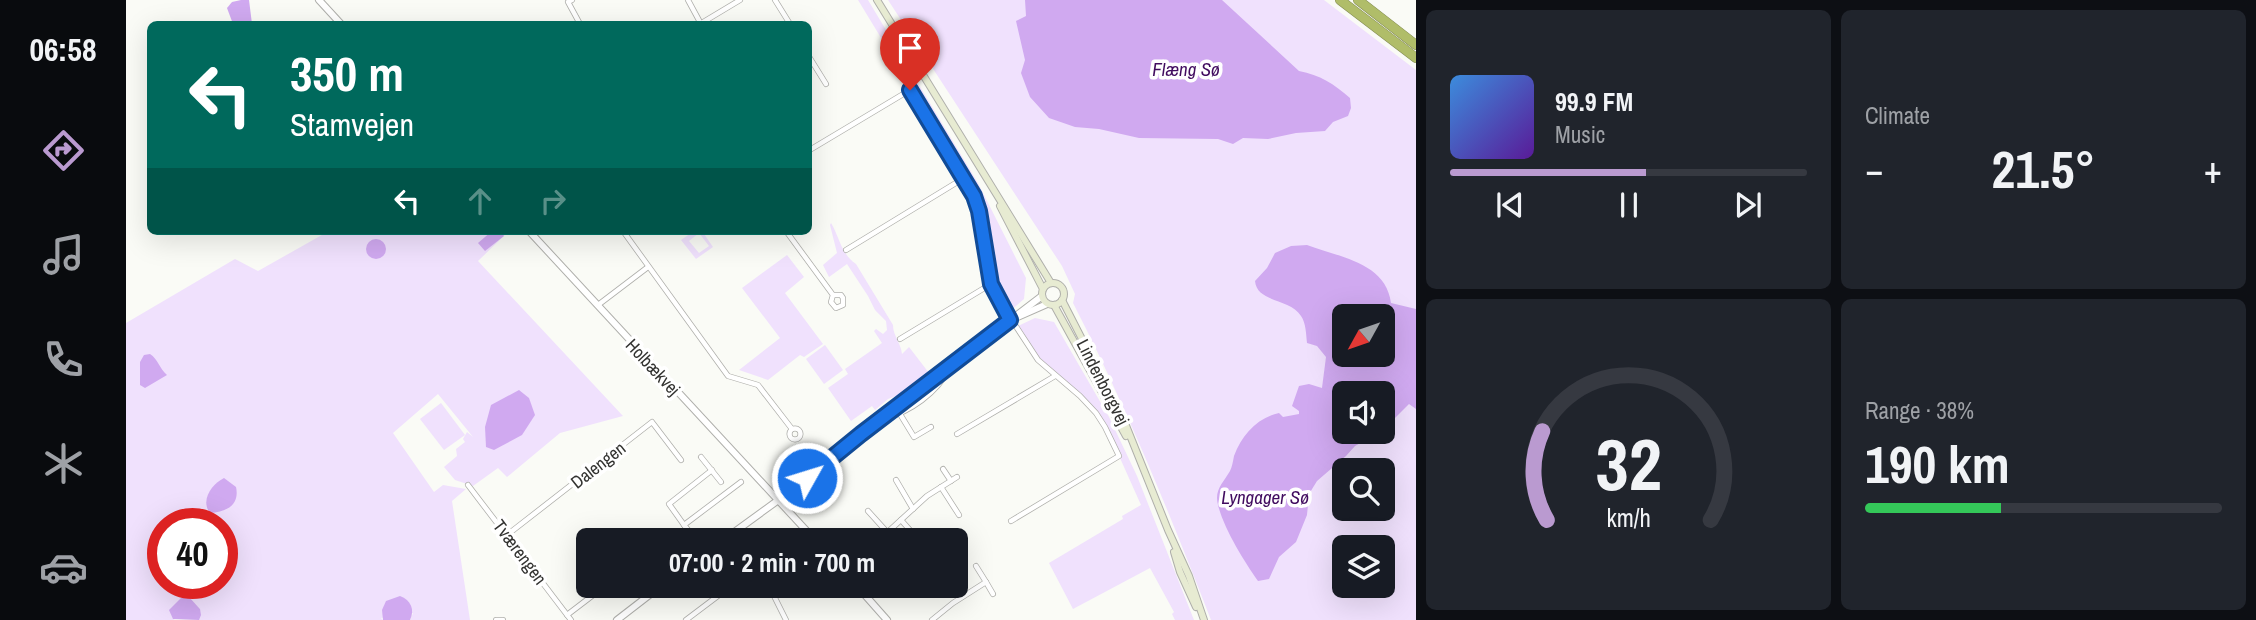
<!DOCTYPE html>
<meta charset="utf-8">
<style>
body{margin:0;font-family:"Archivo Narrow",sans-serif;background:#20242c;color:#f1f3f6;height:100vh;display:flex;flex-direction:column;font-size:26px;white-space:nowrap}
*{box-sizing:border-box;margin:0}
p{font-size:23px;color:#9ea1a6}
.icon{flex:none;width:38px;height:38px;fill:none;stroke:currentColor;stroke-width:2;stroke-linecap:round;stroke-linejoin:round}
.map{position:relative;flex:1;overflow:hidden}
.panel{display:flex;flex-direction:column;gap:10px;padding:10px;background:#0d0f14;width:840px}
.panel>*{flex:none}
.banner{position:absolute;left:21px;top:21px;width:665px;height:214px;border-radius:10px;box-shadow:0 7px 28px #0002;background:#00695c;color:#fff;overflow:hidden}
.needle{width:46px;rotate:230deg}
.tools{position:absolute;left:1206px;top:304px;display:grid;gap:14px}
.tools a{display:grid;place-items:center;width:63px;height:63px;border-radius:10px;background:#171b24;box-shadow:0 7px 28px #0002;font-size:35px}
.speed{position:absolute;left:21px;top:508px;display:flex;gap:14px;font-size:35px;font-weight:700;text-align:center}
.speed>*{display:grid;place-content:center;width:91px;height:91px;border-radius:50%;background:#171b24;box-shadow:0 7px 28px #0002;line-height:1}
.speed .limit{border:10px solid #d22;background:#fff;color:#111}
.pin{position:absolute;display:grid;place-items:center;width:60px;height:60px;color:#fff;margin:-72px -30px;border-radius:50% 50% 50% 0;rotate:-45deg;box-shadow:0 0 7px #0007}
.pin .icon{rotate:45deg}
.me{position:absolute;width:77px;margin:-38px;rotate:51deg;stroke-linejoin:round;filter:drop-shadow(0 0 5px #0008)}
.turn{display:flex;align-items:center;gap:24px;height:147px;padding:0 28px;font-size:32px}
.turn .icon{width:91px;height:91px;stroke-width:2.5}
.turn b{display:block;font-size:49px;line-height:60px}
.lanes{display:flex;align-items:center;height:66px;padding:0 28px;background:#0003;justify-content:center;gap:35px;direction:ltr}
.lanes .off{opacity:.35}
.big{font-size:52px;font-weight:700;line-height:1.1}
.panel .tile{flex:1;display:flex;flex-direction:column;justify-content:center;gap:10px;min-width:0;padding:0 24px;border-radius:10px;background:#20242c}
.panel .dial{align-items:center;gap:0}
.dial svg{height:182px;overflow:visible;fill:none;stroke:#363941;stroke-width:7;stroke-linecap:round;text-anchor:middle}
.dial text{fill:#f1f3f6;stroke:none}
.song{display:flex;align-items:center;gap:21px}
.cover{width:84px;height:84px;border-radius:10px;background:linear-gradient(135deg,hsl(210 70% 55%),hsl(270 70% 35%))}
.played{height:7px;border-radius:4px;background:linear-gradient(90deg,#ba9ad0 55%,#363941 55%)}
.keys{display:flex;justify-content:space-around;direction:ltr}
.heat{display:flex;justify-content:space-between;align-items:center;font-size:38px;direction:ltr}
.charge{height:10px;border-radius:5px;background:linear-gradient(90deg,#34c759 38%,#363941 0)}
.panel .tiles{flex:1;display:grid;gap:10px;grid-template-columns:repeat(2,1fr)}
.trip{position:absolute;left:450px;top:528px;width:392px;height:70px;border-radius:10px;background:#171b24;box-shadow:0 7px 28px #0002;font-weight:700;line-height:70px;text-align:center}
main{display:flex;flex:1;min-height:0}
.dock{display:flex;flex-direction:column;width:126px;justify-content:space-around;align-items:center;background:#090b0e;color:#9ea1a6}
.dock .icon{width:49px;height:49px}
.dock .active{color:#ba9ad0}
.dock b{font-size:32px;color:#f1f3f6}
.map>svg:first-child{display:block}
.green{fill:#f0e1fd;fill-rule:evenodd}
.water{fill:#d0a9f0;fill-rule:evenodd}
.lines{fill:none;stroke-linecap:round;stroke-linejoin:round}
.minor-casing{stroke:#afafab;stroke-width:6}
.tertiary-casing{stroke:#afafab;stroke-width:8}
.secondary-casing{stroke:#afafab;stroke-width:8}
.motorway-casing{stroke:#848d55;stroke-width:10}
.minor{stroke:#fff;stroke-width:4.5}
.tertiary{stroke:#fff;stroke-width:6}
.secondary{stroke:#e7ebd2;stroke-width:6}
.motorway{stroke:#b0bd69;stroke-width:9}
.route-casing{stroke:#114b97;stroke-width:18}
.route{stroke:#1a73e8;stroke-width:12}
.labels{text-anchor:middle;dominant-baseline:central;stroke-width:7;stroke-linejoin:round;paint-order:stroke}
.street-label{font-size:18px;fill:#333331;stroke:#fff}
.water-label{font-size:19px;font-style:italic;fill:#410c5f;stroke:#fff}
</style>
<main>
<nav class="dock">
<b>06:58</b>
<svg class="icon active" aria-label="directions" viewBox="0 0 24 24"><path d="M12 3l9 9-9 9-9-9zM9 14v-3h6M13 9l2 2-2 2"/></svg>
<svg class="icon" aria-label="music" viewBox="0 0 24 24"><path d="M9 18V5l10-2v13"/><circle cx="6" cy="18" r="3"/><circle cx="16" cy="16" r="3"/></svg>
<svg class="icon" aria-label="phone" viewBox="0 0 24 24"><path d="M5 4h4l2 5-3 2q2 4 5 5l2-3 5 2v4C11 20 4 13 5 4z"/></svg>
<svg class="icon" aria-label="climate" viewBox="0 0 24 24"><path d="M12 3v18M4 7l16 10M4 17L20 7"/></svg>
<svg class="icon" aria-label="car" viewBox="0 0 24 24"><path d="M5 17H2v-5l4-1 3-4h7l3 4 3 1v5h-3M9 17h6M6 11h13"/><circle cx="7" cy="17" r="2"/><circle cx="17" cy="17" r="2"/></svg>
</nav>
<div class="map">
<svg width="1290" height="620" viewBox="0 0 1290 620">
<rect width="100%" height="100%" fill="#fafbf6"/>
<g class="green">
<path d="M732 0H742L852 183 900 278 898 299 883 312 865 277 856 210 850 194Z"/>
<path d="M762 0H1198L1290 70V620H1085C1043 512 1000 406 947 303L949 294 936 266ZM1218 317H1256V355H1218ZM1218 394H1256V432H1218ZM1218 471H1256V509H1218ZM1218 548H1256V586H1218Z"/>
<path d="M705 223C714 238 715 254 730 264L767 325C767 336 775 343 776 354L783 347 803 373 778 393 762 399 749 410 746 406 725 421 702 388 722 374 719 369 756 343 748 331 750 329 757 334 761 330 760 321 749 310 742 296 721 264 703 277 697 265 711 253 704 225Z"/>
<path d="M203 231H383L352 261 497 416 434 433 381 477 372 468 347 486 329 480 318 467 331 456 330 449 339 442 337 439 341 432 347 437 312 394 267 433 308 492 317 485 340 489 326 501 344 620H284L287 613 255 618 257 620H72L74 609 64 598 47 619 49 620H0V323L109 259 132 271ZM37 523H96V583H37Z"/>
<path d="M568 231H576L587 247 570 259 555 240ZM573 233 583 246 573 253 563 241Z"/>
<path d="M661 255 678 277 659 293 697 344 678 357 674 355 642 380 613 370 654 338 616 288Z"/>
<path d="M909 318 928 322 983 417 1011 476 1068 620H1049L1046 614 1048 612 1024 568 947 609 923 563 997 519 996 516 1015 505 977 420 965 404 930 375 913 357 892 326Z"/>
<path d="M699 345 717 370 698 384 680 359Z"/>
<path d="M315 403 339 435 318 450 294 419Z"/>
</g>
<g class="water">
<path d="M115 0H123L126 24H107L101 8 106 2Z"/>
<path d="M899 0H1096L1173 71C1194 75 1208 84 1224 98L1225 108 1222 116 1207 122 1199 131 1170 133 1142 139 1117 138 1107 144 1092 139 1013 138 973 129 949 127 923 118 904 97 895 73 899 60 890 21 900 16Z"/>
<path d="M366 231H374L378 236 359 251 352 243Z"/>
<circle cx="250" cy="249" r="10"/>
<path d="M1181 245C1212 257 1260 262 1265 303L1290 309V409L1283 404 1257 430 1256 394H1218V432H1254L1229 446 1220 456 1191 481 1183 494 1181 515 1170 542 1153 557 1143 579 1132 581C1118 561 1098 529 1092 505 1088 490 1097 483 1104 471 1106 467 1107 461 1108 456 1116 435 1131 418 1153 413L1157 417 1173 414V411L1166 406 1173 386 1183 384 1196 388 1200 357 1191 346 1181 343C1180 334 1180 323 1175 316 1164 298 1131 303 1129 281L1141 268 1149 253 1165 246ZM1218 317H1256V355H1218Z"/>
<path d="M24 354C32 359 33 368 41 375L19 388 14 385V362L18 355Z"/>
<path d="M393 390 403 398 409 415 396 435 368 450 360 447 359 427 365 405Z"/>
<path d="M98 478 110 487C114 505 100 512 84 513 74 500 86 484 98 478Z"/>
<path d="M274 596C285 600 289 610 284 620H257L256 610 260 601Z"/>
<path d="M55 598H64L74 609 75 615 73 620 47 619 43 610Z"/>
</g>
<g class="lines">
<g class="minor-casing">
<g id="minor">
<path d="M446 0 442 2 454 24"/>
<path d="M562 0 575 24"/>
<path d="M649 0 664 24"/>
<path d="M574 24 614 0"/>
<path d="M682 55 700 84"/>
<path d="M682 151 784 90 848 196 853 211 865 284 872 299 912 360 954 396 970 413 979 427 993 456 885 521"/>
<path d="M497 231 602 376 632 385 666 429"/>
<path d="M660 231 707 295H715L717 298V305L710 308 705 302 707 295"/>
<path d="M720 250 838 178"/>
<path d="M472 305 522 267"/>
<path d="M774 339 865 284"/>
<path d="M774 414 788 437 805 427"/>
<path d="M759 418C782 413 813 392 822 369"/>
<circle cx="669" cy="434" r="5.5"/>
<path d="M831 434 929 376"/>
<path d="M575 457 595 482"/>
<path d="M817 469 825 481"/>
<path d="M770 480 787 509"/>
<path d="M342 485 445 620"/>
<path d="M815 487 833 515"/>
<path d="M742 511 761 532"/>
<path d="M775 520 791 538"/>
<path d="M558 525 543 504 586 470"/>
<path d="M381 535 526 422 555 460"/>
<path d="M538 541 549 532"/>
<path d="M571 541 558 525 615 482"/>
<path d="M752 541 801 496 831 477"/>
<path d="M860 582 867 594"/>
<path d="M643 586 660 620"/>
<path d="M441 615 479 586"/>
<path d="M370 620H377"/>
<path d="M560 620 605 586"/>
<path d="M806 620 827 603 860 582 850 566"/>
</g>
</g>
<g class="tertiary-casing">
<g id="tertiary">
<path d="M193 0 215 24"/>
<path d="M403 231 690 541"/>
<path d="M887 319 921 304"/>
<path d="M596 541 662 493 735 434 916 296"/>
<path d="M731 586 761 620"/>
<path d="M491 620 535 586"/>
</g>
</g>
<g class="secondary-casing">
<g id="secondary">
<path d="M751 0 925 283"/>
<path d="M874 206 917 289"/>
<circle cx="927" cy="294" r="11"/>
<path d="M936 300 999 423 1042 530 1063 576 1078 620"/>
<path d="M928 305 1000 436"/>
<path d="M1048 552 1054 572 1070 607"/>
</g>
</g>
<g class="motorway-casing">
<g id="motorway">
<path d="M1214 0 1290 58"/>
<path d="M1232 0 1290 45"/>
</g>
</g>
<use href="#minor" class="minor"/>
<use href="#tertiary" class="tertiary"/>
<use href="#secondary" class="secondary"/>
<use href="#motorway" class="motorway"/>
</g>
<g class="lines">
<g class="route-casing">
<path id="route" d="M681 478 735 434 884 320 865 284 853 211 848 196 784 90"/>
</g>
<use href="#route" class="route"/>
</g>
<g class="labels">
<g class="street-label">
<text transform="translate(527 367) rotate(47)">Holbækvej</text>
<text transform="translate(977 382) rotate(63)">Lindenborgvej</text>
<text transform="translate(472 465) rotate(-38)">Dalengen</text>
<text transform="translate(394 552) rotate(53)">Tværengen</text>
</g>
<g class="water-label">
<text x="1060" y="69">Flæng Sø</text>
<text x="1139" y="497">Lyngager Sø</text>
</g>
</g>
</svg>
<div class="tools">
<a><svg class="needle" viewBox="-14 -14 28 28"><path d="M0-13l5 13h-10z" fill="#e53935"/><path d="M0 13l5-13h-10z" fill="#9ea1a6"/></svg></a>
<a><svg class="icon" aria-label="sound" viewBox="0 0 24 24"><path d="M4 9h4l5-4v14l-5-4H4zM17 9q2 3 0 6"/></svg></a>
<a><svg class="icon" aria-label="search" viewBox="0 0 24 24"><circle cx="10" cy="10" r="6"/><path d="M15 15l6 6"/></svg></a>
<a><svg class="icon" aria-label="layers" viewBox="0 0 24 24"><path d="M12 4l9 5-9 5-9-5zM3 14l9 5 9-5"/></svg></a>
</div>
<div class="speed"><div class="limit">40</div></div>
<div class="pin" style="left:784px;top:90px;background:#d93025"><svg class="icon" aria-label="arrive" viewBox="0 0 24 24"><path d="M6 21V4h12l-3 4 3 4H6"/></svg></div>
<svg class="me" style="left:681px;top:478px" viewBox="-20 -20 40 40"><circle r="17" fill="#1a73e8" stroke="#fff" stroke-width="3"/><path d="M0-11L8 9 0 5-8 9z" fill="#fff"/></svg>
<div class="trip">07:00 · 2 min · 700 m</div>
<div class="banner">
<div class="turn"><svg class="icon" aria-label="left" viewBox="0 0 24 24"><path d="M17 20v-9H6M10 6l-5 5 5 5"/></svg><div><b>350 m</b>Stamvejen</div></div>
<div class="lanes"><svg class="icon" aria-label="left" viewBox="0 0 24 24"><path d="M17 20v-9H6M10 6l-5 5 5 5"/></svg><svg class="icon off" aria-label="ahead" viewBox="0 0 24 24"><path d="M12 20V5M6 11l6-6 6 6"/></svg><svg class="icon off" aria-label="right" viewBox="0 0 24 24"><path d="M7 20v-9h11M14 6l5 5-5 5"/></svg></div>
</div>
</div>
<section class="panel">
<div class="tiles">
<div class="tile">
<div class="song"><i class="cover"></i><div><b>99.9 FM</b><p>Music</p></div></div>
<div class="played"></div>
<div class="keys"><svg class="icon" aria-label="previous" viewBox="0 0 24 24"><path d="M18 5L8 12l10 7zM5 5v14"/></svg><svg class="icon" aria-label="pause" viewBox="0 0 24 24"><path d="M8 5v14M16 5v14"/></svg><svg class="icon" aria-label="next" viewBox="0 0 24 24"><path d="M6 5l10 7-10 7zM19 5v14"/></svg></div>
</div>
<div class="tile"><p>Climate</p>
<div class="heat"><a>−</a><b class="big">21.5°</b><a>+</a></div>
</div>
<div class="tile dial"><svg viewBox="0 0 100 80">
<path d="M14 69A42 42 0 1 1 86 69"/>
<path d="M14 69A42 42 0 0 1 12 30" stroke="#ba9ad0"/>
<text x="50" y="56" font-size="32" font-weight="700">32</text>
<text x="50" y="72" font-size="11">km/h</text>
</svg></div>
<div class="tile"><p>Range · 38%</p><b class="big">190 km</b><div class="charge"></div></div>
</div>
</section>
</main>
